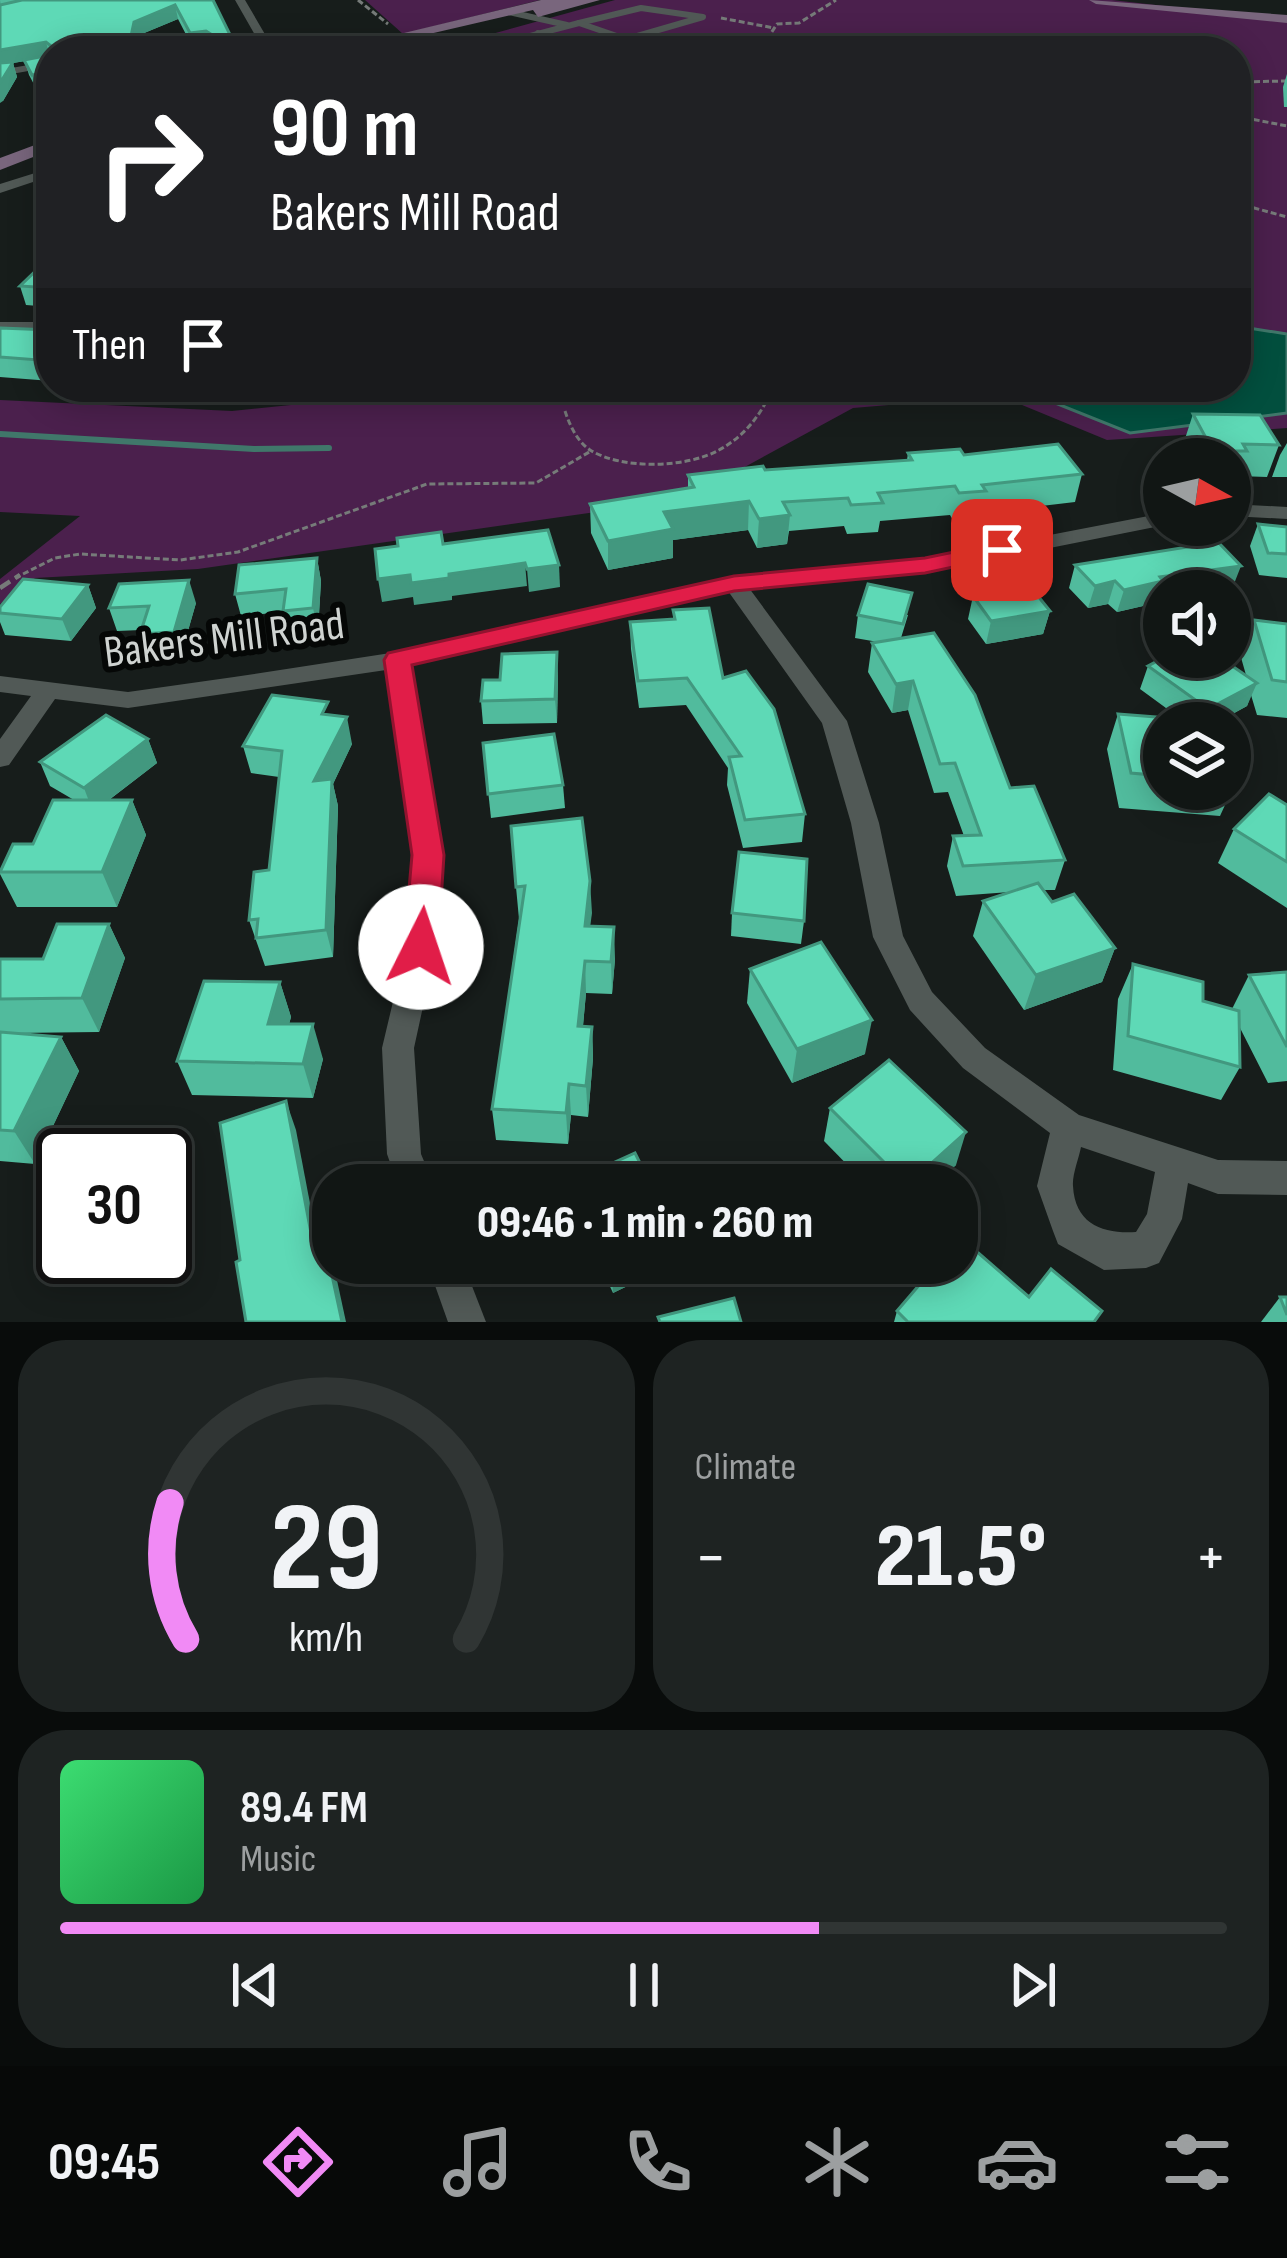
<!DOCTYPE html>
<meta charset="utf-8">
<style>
body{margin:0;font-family:"Sofia Sans Condensed",sans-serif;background:#1e2322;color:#f1f3f6;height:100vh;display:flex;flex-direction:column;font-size:45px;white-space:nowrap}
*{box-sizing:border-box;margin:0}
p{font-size:39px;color:#9c9fa0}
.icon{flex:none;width:66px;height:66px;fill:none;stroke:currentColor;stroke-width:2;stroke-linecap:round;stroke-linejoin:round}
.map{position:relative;height:1322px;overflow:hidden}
.sheet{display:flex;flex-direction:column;gap:18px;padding:18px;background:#090c0b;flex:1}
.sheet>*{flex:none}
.top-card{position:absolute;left:36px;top:36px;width:1215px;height:366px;border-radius:48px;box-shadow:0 6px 30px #0003,0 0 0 3px #303534;background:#202124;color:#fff;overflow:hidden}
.needle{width:78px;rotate:98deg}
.controls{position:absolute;left:1143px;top:438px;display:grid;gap:24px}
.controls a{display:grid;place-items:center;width:108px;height:108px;border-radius:50%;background:#111614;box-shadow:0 6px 30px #0003,0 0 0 3px #303534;font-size:60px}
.speed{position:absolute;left:36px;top:1128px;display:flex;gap:24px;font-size:60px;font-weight:700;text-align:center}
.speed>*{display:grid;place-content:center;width:156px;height:156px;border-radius:50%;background:#111614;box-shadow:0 6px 30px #0003,0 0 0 3px #303534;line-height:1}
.speed .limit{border:6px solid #111;border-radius:18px;background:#fff;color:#111}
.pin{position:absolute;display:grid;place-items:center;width:102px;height:102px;color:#fff;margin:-51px;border-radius:24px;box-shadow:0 6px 18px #0006}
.me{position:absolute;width:132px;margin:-66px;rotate:4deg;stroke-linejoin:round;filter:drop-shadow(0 0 9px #0008)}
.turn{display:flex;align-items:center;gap:42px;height:252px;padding:0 36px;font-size:54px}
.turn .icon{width:156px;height:156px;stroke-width:2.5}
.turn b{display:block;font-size:84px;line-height:102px}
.then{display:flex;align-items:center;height:114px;padding:0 36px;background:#0003;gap:24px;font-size:45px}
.big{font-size:90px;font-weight:800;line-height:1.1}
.sheet .card{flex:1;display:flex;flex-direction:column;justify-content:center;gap:18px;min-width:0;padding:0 42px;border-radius:48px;background:#1e2322}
.sheet .dial{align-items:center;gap:0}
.dial svg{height:312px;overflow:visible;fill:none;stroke:#303534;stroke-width:7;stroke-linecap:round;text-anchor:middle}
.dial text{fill:#f1f3f6;stroke:none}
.song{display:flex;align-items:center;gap:36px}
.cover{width:144px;height:144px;border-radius:18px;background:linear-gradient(135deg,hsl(140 70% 55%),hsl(140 70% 35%))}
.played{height:12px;border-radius:6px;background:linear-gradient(90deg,#f18af5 65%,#303534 65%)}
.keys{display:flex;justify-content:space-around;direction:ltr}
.heat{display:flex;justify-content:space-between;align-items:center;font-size:66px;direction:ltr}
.sheet .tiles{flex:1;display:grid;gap:18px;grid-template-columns:1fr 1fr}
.card:last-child{grid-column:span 2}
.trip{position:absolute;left:312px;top:1164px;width:666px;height:120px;border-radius:48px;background:#111614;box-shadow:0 6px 30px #0003,0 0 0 3px #303534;font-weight:800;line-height:120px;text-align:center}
.tab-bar{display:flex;height:192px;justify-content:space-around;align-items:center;background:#070908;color:#9c9fa0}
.tab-bar .icon{width:84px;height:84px}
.tab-bar .selected{color:#f18af5}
.tab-bar b{font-size:54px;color:#f1f3f6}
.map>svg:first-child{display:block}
.green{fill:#4b204d}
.water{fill:#024f3e;stroke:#40776a;stroke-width:3}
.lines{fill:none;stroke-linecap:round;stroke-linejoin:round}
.stream{stroke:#40776a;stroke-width:6}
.path-far1{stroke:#767b79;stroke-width:3;stroke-dasharray:6 3;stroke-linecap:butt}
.path{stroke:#767b79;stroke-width:4.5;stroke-dasharray:12 6;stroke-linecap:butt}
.lane{stroke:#515956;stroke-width:6}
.street{fill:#515956;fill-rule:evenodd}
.secondary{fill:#79667d;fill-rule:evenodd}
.wall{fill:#51bb9d}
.shaded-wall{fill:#42987f}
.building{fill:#5ed9b6;stroke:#42987f;stroke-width:3}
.route{fill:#e11d48;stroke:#92132f;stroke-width:3}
.labels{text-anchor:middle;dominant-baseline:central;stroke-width:12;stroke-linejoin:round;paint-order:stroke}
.street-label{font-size:45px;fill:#cfd3d1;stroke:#050706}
</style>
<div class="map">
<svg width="1287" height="1322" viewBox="0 0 1287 1322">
<rect width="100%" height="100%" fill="#171d1b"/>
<g class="green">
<path d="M365 0H540L403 34Z"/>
<path d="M615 0H1112L1287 20V334L1236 326V51L434 50Z"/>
<path d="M400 387H899L913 403 853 408 741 469 652 504 198 569 35 578 0 604V579L80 516 0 512V400L232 411 379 396Z"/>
<path d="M978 387H1015L1130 433 1287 413V428L1107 440Z"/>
</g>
<path class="water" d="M1236 326 1287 334V413L1130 433 1015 387H1236Z"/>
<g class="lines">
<path class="stream" d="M0 434 254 449 329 448"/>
<g class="path-far1">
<path d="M358 0 388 24"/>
<path d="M721 18 774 28"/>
<path d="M762 47 777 24 799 23 836 0"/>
<path d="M715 51H734"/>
<path d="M737 51 762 47 854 51"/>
<path d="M1236 82 1287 81"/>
<path d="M1236 116 1287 126"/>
<path d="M1236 203 1287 217"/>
<path d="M565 411C570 426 577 441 590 450 622 470 687 468 719 450 745 436 762 414 773 387"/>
<path d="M15 578 55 558 80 554 180 560 238 552 427 484 536 483 591 451"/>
</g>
<path class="path" d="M0 588 20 575"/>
<g class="lane">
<path d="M509 12 567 25"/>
<path d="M579 23 641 8 703 17 627 39"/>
<path d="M538 33 587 51"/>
<path d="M473 51 579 23 637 43 629 51"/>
<path d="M521 51 560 42"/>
</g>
<g class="street">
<path d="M235 0H245L266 36 306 51 271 45 279 51 263 49Z"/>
<path d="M51 61V67L0 76V70Z"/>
<path d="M51 168V176L0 193V184Z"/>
<rect x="0" y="322" width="51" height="10"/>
<path d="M1230 504 1287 507V519L1230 516Z"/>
<path d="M1164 513 1165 525 925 573 749 588 847 721 879 823 903 936 932 992 985 1048 1079 1115 1218 1160 1287 1161V1195L1218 1194 1188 1183 1182 1219 1159 1263 1146 1268 1104 1270 1058 1244 1053 1231 1037 1186 1050 1133 963 1068 910 1010 873 937 851 823 822 723 728 591 410 665 442 855 436 947 414 1048 421 1154 434 1185H398L387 1154 382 1048 406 947 414 855 386 670 128 708 55 699 9 765 0 767V739L31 696 0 692V676L128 692 234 677 397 652 734 576 925 559ZM1081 1147 1155 1172 1147 1214 1136 1232C1104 1234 1075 1225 1073 1186 1072 1175 1079 1158 1081 1147Z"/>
<path d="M427 1263H463L486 1322H448Z"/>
</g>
<g class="secondary">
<path d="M541 0H600L538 17 533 10 356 51H329Z"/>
<path d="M1089 0 1287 15V23L1096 4Z"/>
<path d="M51 139V150L0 170V158Z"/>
</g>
</g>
<g class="wall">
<path d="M0 0H213L238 51H218L209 46 193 48 178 19 137 36 134 51H51L37 90 29 75 25 61 13 63 17 77 3 101Z"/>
<path d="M1287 74V107H1284L1283 87Z"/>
<path d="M51 259V307L26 305 20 286Z"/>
<path d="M0 328 51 330V381L0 377Z"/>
<path d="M1193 414 1279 445 1267 477 1238 476 1236 483H1230V459H1190L1183 445Z"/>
<path d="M1287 443V477H1272L1280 455Z"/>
<path d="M908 453 964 455 1082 474 1075 502 982 513 980 520 954 522 950 515 880 521 878 532 847 534 844 526 789 531 787 544 757 548 748 530 673 540V558L608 570 591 533 590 504 688 488V475L907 460Z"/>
<path d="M1258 524 1287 527V578L1259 575 1250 546Z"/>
<path d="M317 558 321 581 318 631 289 634 284 612 241 616 235 594Z"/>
<path d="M1075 565 1232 589 1157 599 1156 603 1117 612 1108 604 1088 608 1069 588Z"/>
<path d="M987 580 1050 611 1043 634 986 644 968 619 973 596 983 594Z"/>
<path d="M88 585 96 608 71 641 5 635 0 622V607Z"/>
<path d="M196 603 181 655 148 657 140 634 141 630 117 631 109 608Z"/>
<path d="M673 610 723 678 805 814 802 842 743 848 727 785 728 768 686 705 639 708 631 649 630 622 673 619Z"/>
<path d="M858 615H908L901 638 1065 860 1055 890H1044L1052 902 1115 948 1102 982 1024 1010 973 936 983 901 1010 892 956 896 947 866 953 836H964L948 792 934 793 908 710 892 713 868 672 872 643 878 642 855 638Z"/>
<path d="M1254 620 1287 624V718L1257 715 1251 695 1247 706 1216 723H1164V789H1230V764L1236 781 1220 816 1119 808 1107 749 1118 714 1181 719 1140 689 1148 666 1246 675 1240 654Z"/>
<path d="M558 675 557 723 483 724 481 701Z"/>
<path d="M331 715 352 744 333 784 338 806 333 957 265 966 249 920 269 870 279 777 251 773 243 746Z"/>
<path d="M148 739 157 763 109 800H132L146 835 117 907H17L0 874V870L33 844 74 800 50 786 40 762Z"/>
<path d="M483 743 563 785 565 808 491 818Z"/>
<path d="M1287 805V908L1218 863 1234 829Z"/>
<path d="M590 881V926L615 959 612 994 586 993 583 1026 592 1027 593 1058 588 1117 571 1115 568 1144 496 1140 492 1109 519 919 516 887Z"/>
<path d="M732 913 804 921 801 944 731 936Z"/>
<path d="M109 924 125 958 99 1032 14 1033 61 1037 79 1071 35 1164 0 1161V959H43Z"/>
<path d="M1133 964 1203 1001 1232 1009 1249 975 1287 972V1081L1268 1083 1239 1026 1240 1067 1221 1100 1113 1070 1118 999Z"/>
<path d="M750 969 865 1054 792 1083 747 1003Z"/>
<path d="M280 982 291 1017 289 1024 323 1059 313 1098 192 1095 177 1061Z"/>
<path d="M830 1108 956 1165 934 1185H867L824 1141Z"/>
<path d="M599 1263H675L613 1293Z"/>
<path d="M1029 1297 1096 1322H894L897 1311Z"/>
<path d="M1280 1297H1287V1322H1261Z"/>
</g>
<g class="shaded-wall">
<path d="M175 5 178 19 137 36 134 51H114L134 22Z"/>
<path d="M206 31 209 46 193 48 190 33Z"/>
<path d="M46 42 50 57 13 63 17 77 3 101 0 103V50Z"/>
<path d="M51 72V88L37 90 32 75Z"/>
<path d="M749 501 748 530 673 540V558L608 570V541L664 512Z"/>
<path d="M790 515 787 544 757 548 759 519Z"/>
<path d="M317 558 321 581 318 631 313 608Z"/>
<path d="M525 563 527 586 452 596V600L414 605 413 597 382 602 378 579 410 575 449 574Z"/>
<path d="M559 565 560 587 529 592 527 569Z"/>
<path d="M1241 566 1232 589 1217 591H1164V598L1157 599 1156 603 1117 612 1124 590 1160 577Z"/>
<path d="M189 580 196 603 181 655 174 632Z"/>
<path d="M1115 581 1108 604 1088 608 1095 586Z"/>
<path d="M88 585 96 608 71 641 62 619Z"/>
<path d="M1050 611 1043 634 986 644 991 621Z"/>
<path d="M557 652 558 675 557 723 555 699Z"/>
<path d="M913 681 908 710 892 713 896 684Z"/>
<path d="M1257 683 1247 706 1216 723H1203L1208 709Z"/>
<path d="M347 717 352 744 333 784 338 806 333 957 326 930 314 781Z"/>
<path d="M148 739 157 763 93 812 84 788Z"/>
<path d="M132 800 146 835 117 907 102 872Z"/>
<path d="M590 881 592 913 586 958 585 926Z"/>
<path d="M109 924 125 958 99 1032 82 998Z"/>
<path d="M614 927 615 959 612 994 611 962Z"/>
<path d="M1115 948 1102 982 1024 1010 1036 975Z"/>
<path d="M585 961 586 993 580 1057 578 1026Z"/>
<path d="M280 982 291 1017 280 1058 268 1024Z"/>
<path d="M872 1020 865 1054 792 1083 797 1049Z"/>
<path d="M313 1024 323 1059 313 1098 303 1064Z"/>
<path d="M592 1027 593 1058 588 1117 586 1086Z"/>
<path d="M61 1037 79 1071 35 1164 14 1131Z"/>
<path d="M569 1084 571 1115 568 1144 566 1113Z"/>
<path d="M286 1101 296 1130 321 1261 311 1233Z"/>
<path d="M966 1132 956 1165 934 1185H907Z"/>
<path d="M322 1229 332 1257 346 1322H342Z"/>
<path d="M631 1263H675L613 1293 612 1272Z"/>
</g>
<g class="building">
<path d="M22 0H213L238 51 206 31 190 33 175 5 134 22 128 50 51 51V72L32 75 24 60 50 55 51 46 46 42 0 50V5Z"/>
<path d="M646 40 664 51H583L612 44 622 47Z"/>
<path d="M419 45 439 51H390Z"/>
<path d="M13 62 0 83V63Z"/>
<path d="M48 259H51V288L20 286Z"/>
<path d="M0 328 51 330V361L0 357Z"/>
<path d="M1193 414 1260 415 1279 445 1243 444 1247 451H1213Z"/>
<path d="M1058 444 1082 474 982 485 986 491 959 493 955 486 878 493 883 503 851 505 848 498 783 502 790 515 759 519 749 501 664 512 673 529 608 541 590 504 694 487 688 475 763 466 765 470 912 460 908 453 960 449 964 455Z"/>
<path d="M1258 524 1287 527V554L1268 553Z"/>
<path d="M548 530 559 565 527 569 525 563 449 574V578L411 583 410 575 378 579 375 549 398 546 397 538 441 532 443 544Z"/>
<path d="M1218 542 1241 566 1160 577 1163 581 1124 590 1115 581 1095 586 1075 565Z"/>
<path d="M317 558 313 608 283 611 286 589 235 594 239 565Z"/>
<path d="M1021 575 1050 611 991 621 973 596 995 592 987 580Z"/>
<path d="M23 579 88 585 62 619 0 613V607Z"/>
<path d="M189 580 174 632 140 634 149 606 109 608 119 584Z"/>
<path d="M868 584 912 593 903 624 858 615Z"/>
<path d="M709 608 723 678 746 671 774 709 805 814 745 820 729 757 741 756 687 678 638 681 630 622 675 619 673 610Z"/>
<path d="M1254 620 1287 624V682L1272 680Z"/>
<path d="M934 633 975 695 1010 788 1034 786 1065 860 963 866 953 836 981 835 955 763 940 764 913 681 896 684 872 643Z"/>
<path d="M557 652 555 699 481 701 483 680H500L502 654Z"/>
<path d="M1165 657H1173L1180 662 1191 657H1219L1257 683 1208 709 1148 666Z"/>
<path d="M272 695 328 702 322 714 347 717 314 781 332 779 326 930 256 938 258 919 249 920 254 872 269 870 282 751 243 746Z"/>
<path d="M1118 714 1194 720 1195 723H1164V776L1131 773Z"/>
<path d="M106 715 148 739 84 788 40 762Z"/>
<path d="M554 734 563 785 488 794 483 743Z"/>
<path d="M1230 764 1236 781H1230Z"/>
<path d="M1269 794 1287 805V862L1234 829Z"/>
<path d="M53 800H132L102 872H0L13 844H33Z"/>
<path d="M582 818 590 881 585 926 614 927 611 962 585 961 578 1026 592 1027 586 1086 569 1084 566 1113 492 1109 525 886 516 887 511 826Z"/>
<path d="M739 852 807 859 804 921 732 913Z"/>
<path d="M1038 883 1052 902 1074 894 1115 948 1036 975 983 901Z"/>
<path d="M57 924H109L82 998 0 999V959H43Z"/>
<path d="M821 942 872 1020 797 1049 750 969Z"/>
<path d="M1133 964 1203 982V1001L1239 1011 1240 1067 1128 1036Z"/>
<path d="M1287 972V1047L1249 975Z"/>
<path d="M204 981 280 982 268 1024H313L303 1064 177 1061Z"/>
<path d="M0 1032 61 1037 14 1131 0 1130Z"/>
<path d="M889 1060 966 1132 907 1185 830 1108Z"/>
<path d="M286 1101 311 1233 322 1229 342 1322H246L236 1262 240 1260 220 1123Z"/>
<path d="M635 1153 651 1185H572L571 1182Z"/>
<path d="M960 1237 1029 1297 1051 1269 1102 1311 1094 1322H908L897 1311 938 1263H957V1241Z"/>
<path d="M608 1263H631L612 1272Z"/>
<path d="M1280 1297H1287V1315Z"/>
<path d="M734 1298 741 1322H660L658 1317Z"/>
</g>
<path class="route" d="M1002 542 1014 550 1010 555 925 573 734 591 412 665 444 855 438 947 433 957 421 961 409 957 404 947 412 855 384 660 388 653 734 576 925 558Z"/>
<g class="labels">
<g class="street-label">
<text transform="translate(224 639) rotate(-7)">Bakers Mill Road</text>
</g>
</g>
</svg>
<div class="controls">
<a><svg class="needle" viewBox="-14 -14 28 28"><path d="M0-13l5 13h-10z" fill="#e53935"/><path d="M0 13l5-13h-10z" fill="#9c9fa0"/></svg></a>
<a><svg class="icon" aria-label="sound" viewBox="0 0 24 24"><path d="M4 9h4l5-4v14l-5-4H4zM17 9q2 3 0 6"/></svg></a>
<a><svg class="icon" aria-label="layers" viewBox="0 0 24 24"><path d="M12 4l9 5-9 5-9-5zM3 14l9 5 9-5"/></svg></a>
</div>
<div class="speed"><div class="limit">30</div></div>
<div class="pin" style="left:1002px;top:550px;background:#d93025"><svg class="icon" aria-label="arrive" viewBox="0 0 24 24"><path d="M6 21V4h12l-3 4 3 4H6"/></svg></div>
<svg class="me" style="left:421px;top:947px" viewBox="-20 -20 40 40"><circle r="19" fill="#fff"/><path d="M0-13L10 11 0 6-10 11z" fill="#e11d48"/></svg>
<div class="trip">09:46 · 1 min · 260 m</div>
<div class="top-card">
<div class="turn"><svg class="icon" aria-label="right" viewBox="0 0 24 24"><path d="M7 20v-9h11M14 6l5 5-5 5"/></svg><div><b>90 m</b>Bakers Mill Road</div></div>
<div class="then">Then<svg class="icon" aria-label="arrive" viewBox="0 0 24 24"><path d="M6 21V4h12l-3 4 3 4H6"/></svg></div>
</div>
</div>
<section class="sheet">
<div class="tiles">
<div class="card dial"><svg viewBox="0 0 100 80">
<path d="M14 69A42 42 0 1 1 86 69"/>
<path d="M14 69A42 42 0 0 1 10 34" stroke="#f18af5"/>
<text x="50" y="56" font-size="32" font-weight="700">29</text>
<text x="50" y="72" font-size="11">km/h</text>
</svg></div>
<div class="card"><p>Climate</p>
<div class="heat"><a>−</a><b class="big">21.5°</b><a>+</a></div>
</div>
<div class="card">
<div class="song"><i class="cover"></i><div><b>89.4 FM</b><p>Music</p></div></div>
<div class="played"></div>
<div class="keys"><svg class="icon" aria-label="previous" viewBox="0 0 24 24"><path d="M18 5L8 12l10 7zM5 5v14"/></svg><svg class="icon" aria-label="pause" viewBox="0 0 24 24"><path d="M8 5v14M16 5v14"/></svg><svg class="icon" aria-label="next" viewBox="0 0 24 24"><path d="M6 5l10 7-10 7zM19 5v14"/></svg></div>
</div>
</div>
</section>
<nav class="tab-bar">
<b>09:45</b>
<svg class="icon selected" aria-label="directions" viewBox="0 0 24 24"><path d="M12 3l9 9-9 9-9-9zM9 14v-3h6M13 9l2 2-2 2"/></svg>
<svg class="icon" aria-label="music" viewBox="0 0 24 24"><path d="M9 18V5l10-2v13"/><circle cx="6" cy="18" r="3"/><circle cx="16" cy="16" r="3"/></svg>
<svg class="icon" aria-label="phone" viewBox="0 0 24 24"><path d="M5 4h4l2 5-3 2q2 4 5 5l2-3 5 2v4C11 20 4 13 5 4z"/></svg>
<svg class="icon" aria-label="climate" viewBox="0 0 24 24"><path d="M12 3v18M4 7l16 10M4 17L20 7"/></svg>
<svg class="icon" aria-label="car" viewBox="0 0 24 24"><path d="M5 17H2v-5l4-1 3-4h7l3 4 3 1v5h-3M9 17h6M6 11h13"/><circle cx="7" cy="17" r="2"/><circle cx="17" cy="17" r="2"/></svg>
<svg class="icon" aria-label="filters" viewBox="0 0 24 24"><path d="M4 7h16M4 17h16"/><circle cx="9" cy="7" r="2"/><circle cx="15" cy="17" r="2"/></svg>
</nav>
